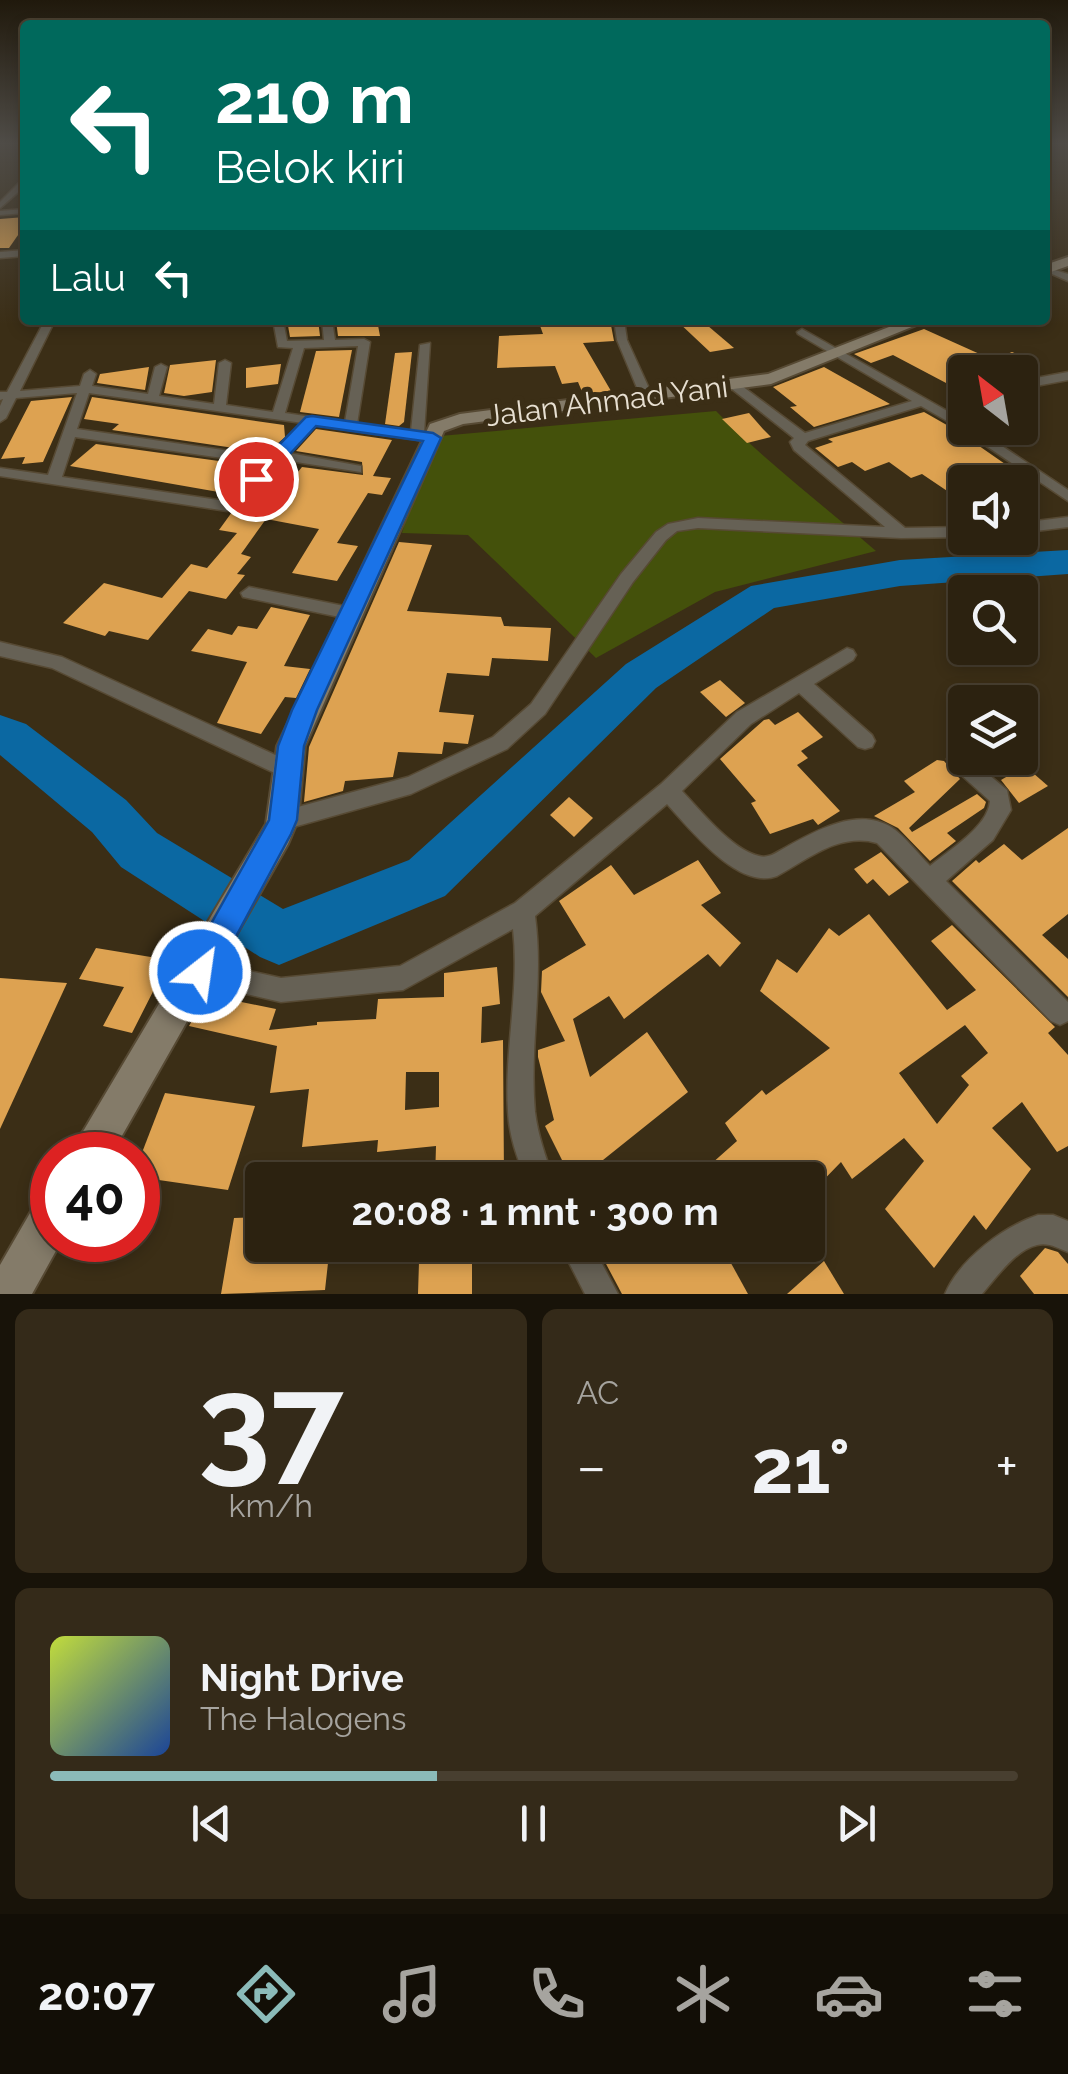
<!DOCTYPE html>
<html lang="id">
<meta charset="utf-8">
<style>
body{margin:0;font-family:Raleway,sans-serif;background:#342a19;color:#f1f3f6;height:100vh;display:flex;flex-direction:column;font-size:38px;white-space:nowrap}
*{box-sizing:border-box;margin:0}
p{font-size:32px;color:#a6a49f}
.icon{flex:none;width:55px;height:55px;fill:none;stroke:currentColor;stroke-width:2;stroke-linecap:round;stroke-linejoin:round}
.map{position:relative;height:1294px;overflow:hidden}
.details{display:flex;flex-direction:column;gap:15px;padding:15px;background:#181309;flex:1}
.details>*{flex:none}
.guide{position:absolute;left:20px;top:20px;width:1030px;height:305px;border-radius:10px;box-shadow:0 5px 15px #0003,0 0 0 2px #483f30;background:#00695c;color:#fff;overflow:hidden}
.needle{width:65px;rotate:329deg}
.fabs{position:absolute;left:948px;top:355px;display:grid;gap:20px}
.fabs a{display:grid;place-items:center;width:90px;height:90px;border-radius:10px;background:#2c2210;box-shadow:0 5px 15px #0003,0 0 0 2px #483f30;font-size:50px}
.speed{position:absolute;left:30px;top:1132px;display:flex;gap:20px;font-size:50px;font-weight:700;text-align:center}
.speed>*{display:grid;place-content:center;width:130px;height:130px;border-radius:50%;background:#2c2210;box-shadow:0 5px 15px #0003,0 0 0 2px #483f30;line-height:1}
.speed .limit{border:15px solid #d22;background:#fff;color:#111}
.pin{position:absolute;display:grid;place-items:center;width:85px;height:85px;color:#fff;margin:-42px;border:5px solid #fff;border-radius:50%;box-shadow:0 2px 10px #0007}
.me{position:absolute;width:110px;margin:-55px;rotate:30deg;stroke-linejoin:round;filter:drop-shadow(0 0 8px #0008)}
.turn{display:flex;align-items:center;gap:35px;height:210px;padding:0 30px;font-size:45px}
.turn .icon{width:130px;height:130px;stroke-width:2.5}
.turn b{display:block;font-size:70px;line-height:85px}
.then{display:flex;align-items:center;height:95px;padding:0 30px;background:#0003;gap:20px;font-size:38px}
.big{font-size:75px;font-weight:700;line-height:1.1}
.details .widget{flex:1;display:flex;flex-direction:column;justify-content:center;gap:15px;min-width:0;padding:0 35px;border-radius:15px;background:#342a19}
.details .dial{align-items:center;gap:0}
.dial b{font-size:130px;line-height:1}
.song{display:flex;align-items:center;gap:30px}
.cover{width:120px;height:120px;border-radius:15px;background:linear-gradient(135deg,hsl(70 70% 55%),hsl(220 70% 35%))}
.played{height:10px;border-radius:5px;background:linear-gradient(90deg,#8bbbb9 40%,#483f30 40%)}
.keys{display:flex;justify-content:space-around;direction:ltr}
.heat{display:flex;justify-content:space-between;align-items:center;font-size:55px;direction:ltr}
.details .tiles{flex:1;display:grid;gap:15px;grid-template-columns:1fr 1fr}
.widget:last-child{grid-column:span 2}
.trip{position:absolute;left:245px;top:1162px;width:580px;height:100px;border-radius:10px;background:#2c2210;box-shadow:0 5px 15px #0003,0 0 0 2px #483f30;font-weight:700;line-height:100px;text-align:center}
.dock{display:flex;height:160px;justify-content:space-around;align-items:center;background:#120e06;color:#a6a49f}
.dock .icon{width:70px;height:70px}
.dock .selected{color:#8bbbb9}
.dock b{font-size:45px;color:#f1f3f6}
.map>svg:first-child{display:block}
.green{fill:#44510b}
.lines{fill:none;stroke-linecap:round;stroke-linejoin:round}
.river{fill:#0b68a2;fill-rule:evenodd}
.building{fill:#dda251;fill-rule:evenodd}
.street-casing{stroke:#574a34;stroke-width:3}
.secondary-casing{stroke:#574a34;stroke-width:4}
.street{fill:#666155;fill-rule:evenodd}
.secondary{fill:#847b69;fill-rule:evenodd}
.route{fill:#1a73e8;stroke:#114b97;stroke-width:2.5}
.labels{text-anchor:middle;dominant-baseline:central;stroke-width:10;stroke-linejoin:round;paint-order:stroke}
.street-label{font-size:30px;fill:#e7dfd1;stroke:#3b2e16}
</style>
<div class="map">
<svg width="1068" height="1294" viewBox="0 0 1068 1294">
<rect width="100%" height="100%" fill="#3b2e16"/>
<path class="green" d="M716 411C766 462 822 504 876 551L715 592 596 658 468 535 402 533 429 437Z"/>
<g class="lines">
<path class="river" d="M1068 550V574L900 586 774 608 656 688 445 896 279 965 260 957 121 867 92 832 0 755V715L26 724 126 800 157 833 283 909 409 860 626 664 751 586 900 560Z"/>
</g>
<g class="building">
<path d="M25 217V225L9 248H0V219Z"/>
<path d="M287 320H318L320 336 290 337Z"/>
<path d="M336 320H377L380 336H338Z"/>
<path d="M538 320H610L614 341 583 343 611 391 583 394 578 382 562 384 555 366 497 368 499 336 543 334Z"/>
<path d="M676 320H701L734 348 710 352Z"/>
<path d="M924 329 993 360 1012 352 1033 361 1014 370 1018 372H1001L997 367 973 358 965 364 974 372H965V393L893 355 871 363 854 354Z"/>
<path d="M352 350 339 417 300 412 316 351Z"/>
<path d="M412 352 404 422 399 426 385 424 395 353Z"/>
<path d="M216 360 212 392 184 396 164 393 170 365Z"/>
<path d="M281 364 278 384 246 388V368Z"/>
<path d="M149 367 145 390 97 383 100 374Z"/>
<path d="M824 367 890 404 814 427 790 407 797 406 773 387Z"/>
<path d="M72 397 43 462 22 464 25 457 1 459 31 401Z"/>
<path d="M92 397 284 425 285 437 267 453 112 430 119 424 84 419Z"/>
<path d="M924 412 959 432 1031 482H965V503L922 474 911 478 889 462 865 471 852 462 838 467 815 448 833 442 828 439Z"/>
<path d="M749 413 763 429 771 437 747 443 722 419Z"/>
<path d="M316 429 392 440 373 476 391 478 382 495 368 493 337 543 358 546 337 581 292 573 319 529 266 519 241 554 251 557 237 574 245 575 226 599 189 591 148 640 109 631 105 636 63 623 104 583 162 598 191 564 207 568 237 533 219 530 232 512 258 492 279 495 302 467 363 475 362 462 296 451Z"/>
<path d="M96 444 255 466 230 494 70 466Z"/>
<path d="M399 542 432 545 407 611 501 617 504 626 551 628 548 661 492 658 489 676 447 673 439 712 474 715 468 744 444 742 442 754 398 752 393 777 345 781 343 791 304 802 309 747Z"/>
<path d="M271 607 310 615 284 666 310 669 296 698 285 697 261 734 217 723 247 662 191 651 208 629 232 635 238 626 257 629Z"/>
<path d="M720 680 745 703 726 717 700 692Z"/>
<path d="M798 712 823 737 801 751 808 758 797 765 840 811 818 825 813 819 770 834 751 803 756 801 720 759 764 720 769 719 775 725Z"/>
<path d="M937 760 944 761 960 779 909 828 912 832 977 794 986 802 984 808 947 833 956 841 930 861 898 828 874 816 915 792 904 781Z"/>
<path d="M1025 766 1048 786 1019 803 1001 780Z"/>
<path d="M569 797 593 818 574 837 550 815Z"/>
<path d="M1068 828V914L1042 935 1068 959V997L952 881 976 860 979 863 1004 844 1022 860Z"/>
<path d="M881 852 909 882 889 896 873 879 867 884 854 869Z"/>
<path d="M698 860 721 893 701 905 741 943 720 967 708 954 624 1019 609 996 573 1019 590 1077 647 1032 688 1092 578 1180H572L545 1126 554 1120 538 1057V1050L565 1041 541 992 542 971 586 945 559 901 611 865 634 895Z"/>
<path d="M869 914 947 1010 976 990 931 941 952 925 1055 1027 1048 1033 1068 1055V1146L1057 1152 1022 1102 992 1128 1031 1169 986 1230 974 1215 934 1268 885 1209 924 1161 904 1138 852 1179 841 1162 808 1196V1180H693L737 1141 725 1123 762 1090 766 1095 830 1048 760 991 777 959 797 973 829 928 839 936ZM965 1025 988 1053 961 1076 969 1085 937 1124 899 1073Z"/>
<path d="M96 948 169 960 132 1033 103 1026 124 987 79 979Z"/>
<path d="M497 967 500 1004 482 1007 481 1043 503 1040 504 1180H435L436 1146 377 1152 378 1140 302 1147 309 1089 270 1093 277 1046 189 1026 207 995 276 1009 269 1030 317 1025V1022L376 1019 378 999 444 997V973ZM406 1072H439V1107L405 1110Z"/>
<path d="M0 978 67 983 0 1129Z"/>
<path d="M165 1093 255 1106 228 1190 138 1177V1163Z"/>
<path d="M262 1217V1245H330L325 1290 221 1294 234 1218Z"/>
<path d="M410 1245H472V1294H418L419 1262 410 1264Z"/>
<path d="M596 1245H721L748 1294H622Z"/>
<path d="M1045 1248 1058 1252 1068 1264V1294H1034L1020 1276Z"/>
<path d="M824 1261 844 1294H787Z"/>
</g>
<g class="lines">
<g class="street-casing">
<g id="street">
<path d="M22 180H25V186L0 208V202Z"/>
<path d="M25 209V213L0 215V211Z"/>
<path d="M25 250V256L0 258V252Z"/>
<path d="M1045 267 1068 274V281L1045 271Z"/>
<path d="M45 320H55L20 391 80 386 84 374 90 370 96 374 92 386 148 394 155 367 161 364 167 367 159 396 214 404 219 363 225 360 231 363 226 405 273 412 293 348 278 347 273 320H283L287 341 324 340 322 320H332L335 340 364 339 370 342 357 424 411 431 420 345 430 343 424 433 440 438 433 442 315 425 289 453 361 466V472L283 460 246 500 227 511 0 476V468L48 475 77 393 16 398 6 418 0 422V406L3 399 0 400V392H7ZM358 346 345 422 285 413 304 348ZM89 393 303 423 271 457 77 429ZM75 437 264 464 236 494 225 501 62 477Z"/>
<path d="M614 320H624L627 340 652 395 650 398 640 395 617 340Z"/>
<path d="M802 329 965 421V428H975L1068 490V501L961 429 921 406 808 441 805 445 905 528 965 527V537L901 538 698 528 677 531 666 540 633 582 545 714 507 749 411 794 283 830 276 827 272 820 276 813 408 777 493 737 531 704 621 574 656 532 668 524 698 518 885 527 794 450 790 442 794 438 728 386 738 383 805 433 912 401 798 334 797 332Z"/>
<path d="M975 361 995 370 997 372C987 373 977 372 969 364Z"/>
<path d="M1068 372V380L1020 389V381Z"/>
<path d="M1068 517V527L1020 533V523Z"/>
<path d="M249 587 349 607 357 613 349 619 243 597 241 593Z"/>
<path d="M0 642 62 657 295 764 298 770 295 776 288 779 281 776 52 668 0 656Z"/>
<path d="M847 648 853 650 856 655 853 660 814 684 872 735 875 741 872 747 865 749 858 747 799 693 751 724 682 791C701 811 732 850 759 856 770 859 778 851 788 846 817 830 858 807 891 827 905 836 918 854 930 866 949 850 988 827 990 801L950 765 947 759 950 753 957 750 964 753 965 758H969L1007 790 1011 810 993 840 946 881 1068 1002V1021L1060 1025 1051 1021 877 843C840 832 808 859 777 876 739 891 690 829 667 804L535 916C544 982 529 1046 535 1112 538 1136 546 1158 554 1180H526C517 1157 509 1136 508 1111 504 1050 520 990 513 929L403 990 281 1002 190 981 187 972 190 963 199 960 281 978 400 966 515 903 661 784 737 712Z"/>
<path d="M1038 1215H1053L1068 1221V1252C1058 1248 1048 1242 1037 1245 1015 1250 996 1278 982 1294H945C960 1259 1003 1227 1038 1215Z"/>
<path d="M560 1245H592L618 1294H585Z"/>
</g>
</g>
<g class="secondary-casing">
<g id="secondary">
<path d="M1068 257V266L1045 274V265Z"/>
<path d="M907 320H929L771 384 463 424 444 431 305 746 298 820 288 844 111 1155H69L266 824 277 746 430 424 460 414 768 374Z"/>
<path d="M52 1195V1240H62L32 1294H0V1265L37 1201Z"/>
</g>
</g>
<use href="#street" class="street"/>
<use href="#secondary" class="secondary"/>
</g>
<linearGradient id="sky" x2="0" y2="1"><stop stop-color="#20190c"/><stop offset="0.44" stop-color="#4f4c47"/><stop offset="1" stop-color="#4f4c47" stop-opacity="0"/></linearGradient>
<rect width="1068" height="325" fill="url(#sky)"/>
<path class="route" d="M312 416 433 433 441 438 317 710 304 746 297 820 291 834 211 983 200 988 188 983 184 972 269 820 278 746 292 710 423 441 316 426 263 483H250V475L306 417Z"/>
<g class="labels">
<g class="street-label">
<text transform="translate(607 401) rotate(-7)">Jalan Ahmad Yani</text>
</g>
</g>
</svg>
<div class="fabs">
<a><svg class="needle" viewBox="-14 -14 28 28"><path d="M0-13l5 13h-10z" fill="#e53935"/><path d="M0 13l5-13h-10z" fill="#a6a49f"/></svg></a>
<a><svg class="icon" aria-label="sound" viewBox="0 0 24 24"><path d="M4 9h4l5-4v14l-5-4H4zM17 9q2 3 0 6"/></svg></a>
<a><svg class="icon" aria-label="search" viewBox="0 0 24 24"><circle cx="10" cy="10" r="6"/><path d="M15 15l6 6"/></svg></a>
<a><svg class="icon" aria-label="layers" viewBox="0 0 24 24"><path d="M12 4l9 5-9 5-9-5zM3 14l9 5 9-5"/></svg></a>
</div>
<div class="speed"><div class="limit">40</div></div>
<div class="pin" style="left:256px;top:479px;background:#d93025"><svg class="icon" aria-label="arrive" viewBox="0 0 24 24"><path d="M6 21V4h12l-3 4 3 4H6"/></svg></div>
<svg class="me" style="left:200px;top:972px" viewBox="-20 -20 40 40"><circle r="17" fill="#1a73e8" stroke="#fff" stroke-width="3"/><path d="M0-11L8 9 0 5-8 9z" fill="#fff"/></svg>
<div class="trip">20:08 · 1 mnt · 300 m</div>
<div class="guide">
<div class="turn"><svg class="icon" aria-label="left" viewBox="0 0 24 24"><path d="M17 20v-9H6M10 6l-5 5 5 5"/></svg><div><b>210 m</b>Belok kiri</div></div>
<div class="then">Lalu<svg class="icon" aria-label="left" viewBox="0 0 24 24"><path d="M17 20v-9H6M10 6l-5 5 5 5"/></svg></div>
</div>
</div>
<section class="details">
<div class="tiles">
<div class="widget dial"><b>37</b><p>km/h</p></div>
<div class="widget"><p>AC</p>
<div class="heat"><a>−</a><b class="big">21°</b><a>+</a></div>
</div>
<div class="widget">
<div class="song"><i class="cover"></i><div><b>Night Drive</b><p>The Halogens</p></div></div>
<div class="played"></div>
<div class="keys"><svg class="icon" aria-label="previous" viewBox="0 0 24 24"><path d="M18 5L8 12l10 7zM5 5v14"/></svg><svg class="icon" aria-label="pause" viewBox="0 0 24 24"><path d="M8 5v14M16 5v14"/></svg><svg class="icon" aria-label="next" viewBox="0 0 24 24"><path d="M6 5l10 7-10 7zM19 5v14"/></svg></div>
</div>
</div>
</section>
<nav class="dock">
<b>20:07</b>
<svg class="icon selected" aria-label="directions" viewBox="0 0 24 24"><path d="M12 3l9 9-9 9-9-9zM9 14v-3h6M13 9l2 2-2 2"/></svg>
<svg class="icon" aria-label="music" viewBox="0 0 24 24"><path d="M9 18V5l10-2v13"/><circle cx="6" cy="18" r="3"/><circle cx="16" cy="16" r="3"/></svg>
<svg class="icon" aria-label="phone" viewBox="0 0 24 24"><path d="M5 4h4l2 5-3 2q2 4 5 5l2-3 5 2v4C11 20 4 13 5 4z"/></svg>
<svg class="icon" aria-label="climate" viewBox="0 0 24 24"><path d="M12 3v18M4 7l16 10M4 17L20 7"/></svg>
<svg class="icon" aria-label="car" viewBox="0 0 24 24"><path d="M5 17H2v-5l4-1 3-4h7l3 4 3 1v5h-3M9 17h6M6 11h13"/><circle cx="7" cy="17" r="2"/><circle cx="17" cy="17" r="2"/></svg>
<svg class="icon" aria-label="filters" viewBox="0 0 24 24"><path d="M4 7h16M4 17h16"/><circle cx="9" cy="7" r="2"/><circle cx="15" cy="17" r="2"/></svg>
</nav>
